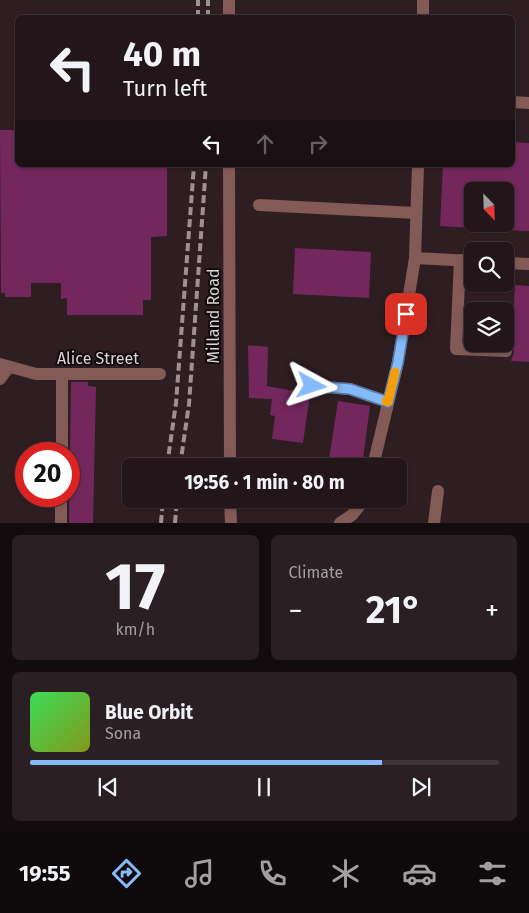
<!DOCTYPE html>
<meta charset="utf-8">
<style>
body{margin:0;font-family:"Fira Sans",sans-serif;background:#2a1f23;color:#f1f3f6;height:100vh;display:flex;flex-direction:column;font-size:19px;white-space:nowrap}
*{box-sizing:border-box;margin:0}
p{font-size:16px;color:#a29fa2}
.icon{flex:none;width:28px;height:28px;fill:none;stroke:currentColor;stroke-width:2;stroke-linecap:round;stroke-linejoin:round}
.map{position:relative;height:523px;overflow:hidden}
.drawer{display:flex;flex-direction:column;gap:12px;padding:12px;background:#130c0e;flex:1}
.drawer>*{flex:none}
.hud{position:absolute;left:15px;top:15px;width:500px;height:152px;border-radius:8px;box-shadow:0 1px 4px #0004,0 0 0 1px #3f3539;background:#22161a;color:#f1f3f6;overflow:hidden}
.needle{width:32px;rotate:157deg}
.fabs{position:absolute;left:464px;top:182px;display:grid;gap:10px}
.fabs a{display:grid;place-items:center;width:50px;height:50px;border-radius:8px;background:#22161a;box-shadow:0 1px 4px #0004,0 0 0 1px #3f3539;font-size:25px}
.speed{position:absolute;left:15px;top:442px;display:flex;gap:10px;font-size:25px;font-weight:700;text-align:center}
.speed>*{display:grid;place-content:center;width:65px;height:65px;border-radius:50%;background:#22161a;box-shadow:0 1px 4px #0004,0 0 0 1px #3f3539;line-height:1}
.speed .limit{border:8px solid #d22;background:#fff;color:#111}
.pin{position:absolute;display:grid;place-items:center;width:42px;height:42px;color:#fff;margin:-21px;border-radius:10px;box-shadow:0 2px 8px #0006}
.me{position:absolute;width:55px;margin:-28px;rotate:95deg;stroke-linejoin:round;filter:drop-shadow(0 0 4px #0008)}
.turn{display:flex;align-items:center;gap:18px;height:105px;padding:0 25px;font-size:22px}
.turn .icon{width:65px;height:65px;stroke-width:2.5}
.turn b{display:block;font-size:35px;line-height:42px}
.lanes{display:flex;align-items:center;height:48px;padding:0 25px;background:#0003;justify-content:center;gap:25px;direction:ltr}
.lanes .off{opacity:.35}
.big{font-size:38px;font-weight:700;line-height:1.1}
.drawer .tile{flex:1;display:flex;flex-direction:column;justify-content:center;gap:8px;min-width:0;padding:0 18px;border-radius:8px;background:#2a1f23}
.drawer .dial{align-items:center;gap:0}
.dial b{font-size:65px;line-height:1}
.song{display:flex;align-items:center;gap:15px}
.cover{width:60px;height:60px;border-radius:8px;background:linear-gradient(135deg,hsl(130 70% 55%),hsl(70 70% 35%))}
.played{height:5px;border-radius:2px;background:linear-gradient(90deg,#86bbfb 75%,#3f3539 75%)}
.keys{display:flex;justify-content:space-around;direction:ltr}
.heat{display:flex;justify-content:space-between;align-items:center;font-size:28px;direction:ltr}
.drawer .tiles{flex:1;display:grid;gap:12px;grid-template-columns:1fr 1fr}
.tile:last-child{grid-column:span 2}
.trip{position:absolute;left:122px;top:458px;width:285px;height:50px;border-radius:8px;background:#22161a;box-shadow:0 1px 4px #0004,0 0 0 1px #3f3539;font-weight:700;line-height:50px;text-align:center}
.tab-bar{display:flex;height:80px;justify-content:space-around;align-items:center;background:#0e090a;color:#a29fa2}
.tab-bar .icon{width:35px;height:35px}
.tab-bar .current{color:#86bbfb}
.tab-bar b{font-size:22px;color:#f1f3f6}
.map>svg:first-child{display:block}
.building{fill:#73275d}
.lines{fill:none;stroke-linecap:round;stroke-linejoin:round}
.minor{stroke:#845a57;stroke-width:12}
.rail{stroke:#9d9193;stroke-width:4;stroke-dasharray:8 4;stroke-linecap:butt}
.route-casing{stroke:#577aa3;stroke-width:12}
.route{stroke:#86bbfb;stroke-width:9}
.slow{stroke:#f59e0b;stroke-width:9}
.labels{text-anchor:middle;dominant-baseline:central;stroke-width:4;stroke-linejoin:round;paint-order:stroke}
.street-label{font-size:16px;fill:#dcd1d3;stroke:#110a0c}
</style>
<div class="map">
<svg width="529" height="523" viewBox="0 0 529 523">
<rect width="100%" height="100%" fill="#2e1e22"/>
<g class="building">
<path d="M0 130H18V165H167V236L151 237V300H143V315H67V298L61 299V283H31V297H5V293H1Z"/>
<path d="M512 142 529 143V231L505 230V191H472V228L440 226 443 165H512Z"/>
<path d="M295 248 371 252 369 298 293 294Z"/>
<path d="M515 285 529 286V362L511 361 514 352 512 345Z"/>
<path d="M248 345 268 347 267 386 310 394 303 443 272 439 275 416 270 415 272 399 249 398Z"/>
<path d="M71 382H88V386L96 387 93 523H69Z"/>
<path d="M338 401 370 406 362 466H328Z"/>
</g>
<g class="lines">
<g class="minor">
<path d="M229 18V0"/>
<path d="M423 18V0"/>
<path d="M512 102 529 103"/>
<path d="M229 165 230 466"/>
<path d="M259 205 416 213"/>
<path d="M415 258 472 261"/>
<path d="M460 260 456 349 506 351"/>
<path d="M505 263 529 264"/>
<path d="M0 364 36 374H160"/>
<path d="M0 379 9 367"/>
<path d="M312 386 350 389 388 402"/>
<path d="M62 454V374"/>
<path d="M373 466 398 362 415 258 418 165"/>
<path d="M230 499 231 523"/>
<path d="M61 523V496"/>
<path d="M340 523 352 515 365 499"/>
<path d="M434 523 438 491"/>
</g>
<g class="rail">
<path d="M198 18V0"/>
<path d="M208 18V0"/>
<path d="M167 466 176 403 194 165"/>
<path d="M180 466 189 404 206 165"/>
<path d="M161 523 163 499"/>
<path d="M175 523 177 499"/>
</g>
</g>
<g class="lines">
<g class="route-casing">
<path id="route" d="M312 386 350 389 388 402 398 362 406 314"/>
</g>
<use href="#route" class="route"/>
<path class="slow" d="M386 401 388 402 395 372"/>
</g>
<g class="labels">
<g class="street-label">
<text transform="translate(213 316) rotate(-90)">Milland Road</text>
<text x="98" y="358">Alice Street</text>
</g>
</g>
</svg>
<div class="fabs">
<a><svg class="needle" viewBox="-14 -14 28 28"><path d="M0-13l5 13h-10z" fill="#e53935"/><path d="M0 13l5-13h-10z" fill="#a29fa2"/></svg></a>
<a><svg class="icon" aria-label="search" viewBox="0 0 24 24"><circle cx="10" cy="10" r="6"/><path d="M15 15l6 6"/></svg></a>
<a><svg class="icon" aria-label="layers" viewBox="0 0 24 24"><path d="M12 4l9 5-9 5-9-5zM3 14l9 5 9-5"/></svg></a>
</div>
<div class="speed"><div class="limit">20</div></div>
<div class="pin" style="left:406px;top:314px;background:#d93025"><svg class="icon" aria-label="arrive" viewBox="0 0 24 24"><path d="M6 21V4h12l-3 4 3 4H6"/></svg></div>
<svg class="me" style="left:312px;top:386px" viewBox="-20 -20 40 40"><path d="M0-17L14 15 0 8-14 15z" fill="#86bbfb" stroke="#fff" stroke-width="4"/></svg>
<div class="trip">19:56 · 1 min · 80 m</div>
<div class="hud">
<div class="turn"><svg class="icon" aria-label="left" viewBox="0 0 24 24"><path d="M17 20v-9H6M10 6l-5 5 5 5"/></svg><div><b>40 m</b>Turn left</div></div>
<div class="lanes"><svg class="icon" aria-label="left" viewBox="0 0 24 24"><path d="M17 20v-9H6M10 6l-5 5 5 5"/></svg><svg class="icon off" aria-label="ahead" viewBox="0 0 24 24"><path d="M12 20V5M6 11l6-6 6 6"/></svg><svg class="icon off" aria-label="right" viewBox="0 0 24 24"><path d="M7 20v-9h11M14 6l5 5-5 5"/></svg></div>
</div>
</div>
<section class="drawer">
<div class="tiles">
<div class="tile dial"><b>17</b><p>km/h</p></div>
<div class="tile"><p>Climate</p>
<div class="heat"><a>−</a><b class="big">21°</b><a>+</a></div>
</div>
<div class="tile">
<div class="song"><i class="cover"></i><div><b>Blue Orbit</b><p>Sona</p></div></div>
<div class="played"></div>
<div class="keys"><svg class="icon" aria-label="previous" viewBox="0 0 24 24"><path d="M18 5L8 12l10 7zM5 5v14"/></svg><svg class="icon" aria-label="pause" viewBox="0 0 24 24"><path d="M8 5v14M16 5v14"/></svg><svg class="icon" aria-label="next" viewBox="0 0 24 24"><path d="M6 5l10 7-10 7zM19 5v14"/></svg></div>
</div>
</div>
</section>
<nav class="tab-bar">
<b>19:55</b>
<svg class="icon current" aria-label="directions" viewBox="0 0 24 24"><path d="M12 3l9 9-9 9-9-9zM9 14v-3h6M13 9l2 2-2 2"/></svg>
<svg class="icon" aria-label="music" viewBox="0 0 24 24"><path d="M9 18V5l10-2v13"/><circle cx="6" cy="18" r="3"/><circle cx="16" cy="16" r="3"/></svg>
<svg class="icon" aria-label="phone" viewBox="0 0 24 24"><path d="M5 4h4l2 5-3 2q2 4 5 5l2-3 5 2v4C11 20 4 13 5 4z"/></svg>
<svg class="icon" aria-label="climate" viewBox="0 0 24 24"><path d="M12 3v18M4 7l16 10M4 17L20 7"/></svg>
<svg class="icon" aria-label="car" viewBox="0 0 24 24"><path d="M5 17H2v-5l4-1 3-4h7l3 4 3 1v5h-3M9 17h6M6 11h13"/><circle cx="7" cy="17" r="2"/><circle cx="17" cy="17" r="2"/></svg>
<svg class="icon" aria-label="filters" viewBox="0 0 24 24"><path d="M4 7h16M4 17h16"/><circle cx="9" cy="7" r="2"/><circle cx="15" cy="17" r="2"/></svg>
</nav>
